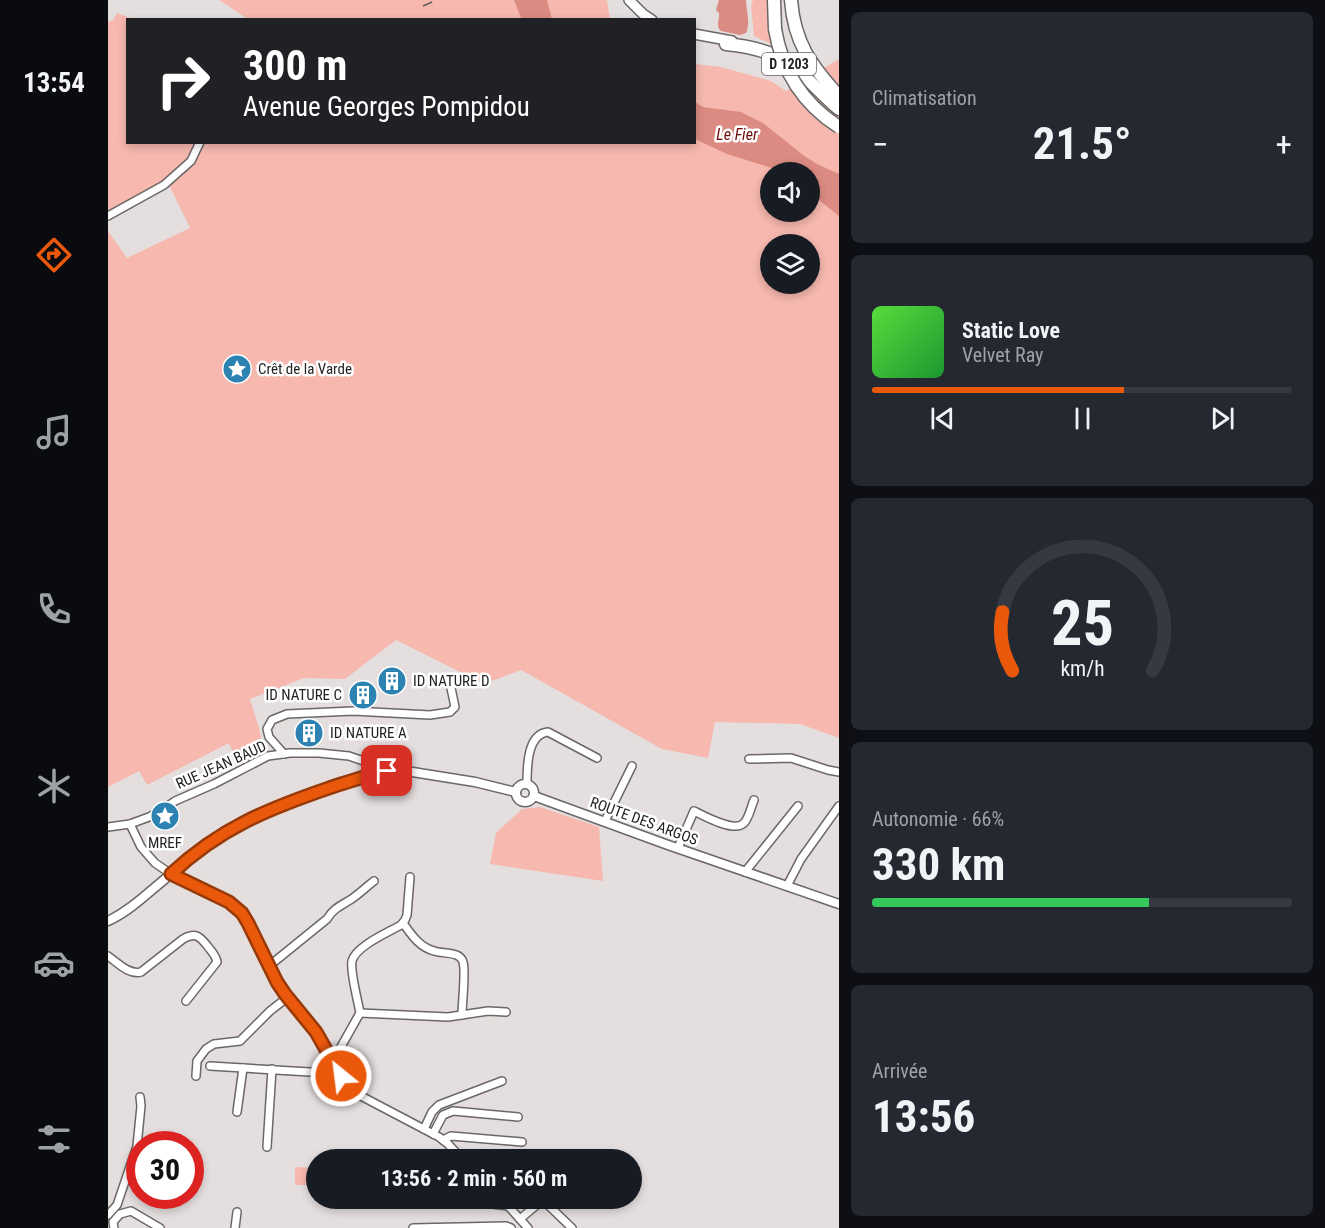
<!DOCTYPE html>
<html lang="fr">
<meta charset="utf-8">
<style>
body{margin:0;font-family:"Roboto Condensed",sans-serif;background:#242831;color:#f1f3f6;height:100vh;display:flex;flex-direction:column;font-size:22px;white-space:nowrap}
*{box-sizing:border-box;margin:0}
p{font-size:20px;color:#9ea1a6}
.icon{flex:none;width:33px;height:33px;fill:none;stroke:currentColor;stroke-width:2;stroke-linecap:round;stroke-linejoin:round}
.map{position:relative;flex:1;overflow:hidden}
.sheet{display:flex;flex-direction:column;gap:12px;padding:12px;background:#0d0f14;width:486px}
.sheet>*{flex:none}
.banner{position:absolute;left:18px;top:18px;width:570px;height:126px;border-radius:0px;box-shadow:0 3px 9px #0003;background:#202124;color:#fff;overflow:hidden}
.controls{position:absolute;left:652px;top:162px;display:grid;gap:12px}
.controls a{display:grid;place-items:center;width:60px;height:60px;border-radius:50%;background:#171b24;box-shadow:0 3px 9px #0003;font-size:30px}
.speed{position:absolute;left:18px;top:1131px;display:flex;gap:12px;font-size:30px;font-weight:700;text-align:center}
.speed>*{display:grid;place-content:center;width:78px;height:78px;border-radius:50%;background:#171b24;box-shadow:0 3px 9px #0003;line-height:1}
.speed .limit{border:9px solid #d22;background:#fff;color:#111}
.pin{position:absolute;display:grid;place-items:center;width:51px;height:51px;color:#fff;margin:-26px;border-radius:12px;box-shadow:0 3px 9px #0006}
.me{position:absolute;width:66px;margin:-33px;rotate:331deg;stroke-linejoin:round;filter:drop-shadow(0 0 4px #0008)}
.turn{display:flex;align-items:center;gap:21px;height:126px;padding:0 18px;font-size:27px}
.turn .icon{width:78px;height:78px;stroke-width:2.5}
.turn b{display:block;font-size:42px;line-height:51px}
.big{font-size:45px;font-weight:700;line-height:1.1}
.sheet .tile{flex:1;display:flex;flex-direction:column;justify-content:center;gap:9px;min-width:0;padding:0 21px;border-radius:9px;background:#242831}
.sheet .dial{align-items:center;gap:0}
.dial svg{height:156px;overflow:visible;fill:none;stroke:#363941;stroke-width:7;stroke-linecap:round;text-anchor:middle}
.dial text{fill:#f1f3f6;stroke:none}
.song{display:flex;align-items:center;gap:18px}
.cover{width:72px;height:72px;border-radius:9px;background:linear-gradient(135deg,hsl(110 70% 55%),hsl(130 70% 35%))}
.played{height:6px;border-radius:3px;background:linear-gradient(90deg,#ea580c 60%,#363941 60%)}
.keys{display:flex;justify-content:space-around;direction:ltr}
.heat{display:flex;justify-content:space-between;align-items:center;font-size:33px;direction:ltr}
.charge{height:9px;border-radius:4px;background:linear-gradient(90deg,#34c759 66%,#363941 0)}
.trip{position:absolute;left:198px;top:1149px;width:336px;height:60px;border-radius:30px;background:#171b24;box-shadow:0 3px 9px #0003;font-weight:700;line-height:60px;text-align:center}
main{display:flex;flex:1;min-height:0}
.tabs{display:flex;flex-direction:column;width:108px;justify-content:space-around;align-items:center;background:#090b0e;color:#9ea1a6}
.tabs .icon{width:42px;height:42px}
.tabs .active{color:#ea580c}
.tabs b{font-size:27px;color:#f1f3f6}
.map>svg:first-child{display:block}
.green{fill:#f6b8af;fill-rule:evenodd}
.water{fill:#db8b81}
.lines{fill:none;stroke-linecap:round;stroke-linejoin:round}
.minor-casing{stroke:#6b6766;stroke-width:10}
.tertiary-casing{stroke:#6b6766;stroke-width:11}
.secondary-casing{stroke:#6b6766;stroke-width:12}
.trunk-casing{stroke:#6b6766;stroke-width:15}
.minor{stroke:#fff;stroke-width:7}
.tertiary{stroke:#fff;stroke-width:8}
.secondary{stroke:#fff;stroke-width:9}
.trunk{stroke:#fff;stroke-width:12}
.rail{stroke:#615e5e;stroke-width:1.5;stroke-dasharray:10 10;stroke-linecap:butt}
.trunk-bridge-casing{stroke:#6b6766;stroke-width:15;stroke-linecap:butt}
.trunk-bridge{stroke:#fff;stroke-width:12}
.route-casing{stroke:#983908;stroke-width:15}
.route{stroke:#ea580c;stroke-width:10}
.labels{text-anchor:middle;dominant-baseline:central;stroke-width:5;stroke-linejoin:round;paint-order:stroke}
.shield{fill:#fff;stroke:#666464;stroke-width:1.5}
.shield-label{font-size:14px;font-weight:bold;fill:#242222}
.poi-label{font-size:15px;fill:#242222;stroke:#fff;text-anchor:start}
.street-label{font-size:15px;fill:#242222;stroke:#fff}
.water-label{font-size:16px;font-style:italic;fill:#6c0a0b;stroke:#fff}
</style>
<main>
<nav class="tabs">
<b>13:54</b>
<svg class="icon active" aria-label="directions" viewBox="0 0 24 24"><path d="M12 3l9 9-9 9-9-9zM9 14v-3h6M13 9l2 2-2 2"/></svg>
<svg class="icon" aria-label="music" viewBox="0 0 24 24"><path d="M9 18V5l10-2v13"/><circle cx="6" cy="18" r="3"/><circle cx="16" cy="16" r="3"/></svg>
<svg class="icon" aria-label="phone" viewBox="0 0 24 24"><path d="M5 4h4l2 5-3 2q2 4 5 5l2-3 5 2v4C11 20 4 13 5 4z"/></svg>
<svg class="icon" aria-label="climate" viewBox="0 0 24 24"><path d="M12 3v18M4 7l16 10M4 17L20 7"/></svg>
<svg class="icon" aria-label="car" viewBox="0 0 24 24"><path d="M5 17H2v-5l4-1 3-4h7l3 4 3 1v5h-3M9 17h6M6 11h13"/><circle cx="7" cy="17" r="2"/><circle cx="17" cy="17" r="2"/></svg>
<svg class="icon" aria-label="filters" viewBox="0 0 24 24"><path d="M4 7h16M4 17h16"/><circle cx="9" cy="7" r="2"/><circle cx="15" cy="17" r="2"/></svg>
</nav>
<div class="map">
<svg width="731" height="1228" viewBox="0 0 731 1228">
<rect width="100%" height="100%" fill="#e4dfde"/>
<g class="green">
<path d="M111 0H499L502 19H140Z"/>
<path d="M645 0H660L659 9 663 44 646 36 643 6Z"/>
<path d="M9 13 25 19 20 20V142H586L587 64 613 67 663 81 678 91 731 59V738L692 724 607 722 600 758 554 749 413 670 376 684 288 640 237 679 196 678 142 699 151 728 157 755 131 767 121 743 39 785 31 771 0 787V231L19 258 82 228 61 185 0 213V22L5 20ZM663 172H702V212H663ZM663 244H702V284H663Z"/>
<path d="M432 807 491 827 495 881 382 864 388 833 414 809Z"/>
<path d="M187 1167 208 1168V1185H187Z"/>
</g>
<g class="water">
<path d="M406 0H439L444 19H412L413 18Z"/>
<path d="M611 0H638C638 10 643 24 638 33L632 35 613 31C607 27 612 19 611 13L608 10Z"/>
<path d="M587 102 595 107 633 112 655 123 695 155 709 164 731 174V216L702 193V172H676L674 171 619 154 587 139Z"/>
</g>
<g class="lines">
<g class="minor-casing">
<g id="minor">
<path d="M0 216 56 185 83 161 92 142"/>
<path d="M176 754 161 737 159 729 164 720 179 714 245 711 322 715 342 712 347 707 343 688"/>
<path d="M641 759 683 758 720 770 731 772"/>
<path d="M419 784C419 767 419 734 440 732L489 758"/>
<path d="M497 821 524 766"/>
<path d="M22 824 33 847 47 863 63 874 121 902 134 913 140 923 169 982 208 1032 233 1076 241 1086 253 1096 331 1137 340 1144 355 1160"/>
<path d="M0 827 22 824 41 817 57 808 67 801 106 784 160 756 182 753H211L241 756 270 766 275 772"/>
<path d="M570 848 586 811C596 816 627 833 636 823 641 818 643 807 646 800"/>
<path d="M637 872 690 806"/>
<path d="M679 886 693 859 731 806"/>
<path d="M295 923C303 934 311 947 326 951 335 954 352 951 355 962 358 971 354 1003 354 1015"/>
<path d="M0 956C10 963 21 975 33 972L75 939C89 931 93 938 101 948 105 953 108 956 109 962L78 1001"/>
<path d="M161 966 219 919C225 909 232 906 242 900 250 895 258 887 266 881"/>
<path d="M252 1013 340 1017 380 1011 398 1012"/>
<path d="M225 1061 252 1013C250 1001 242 972 244 961 248 946 279 933 293 925L297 920 299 915 302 877"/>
<path d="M102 1066 202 1072 229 1069"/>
<path d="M88 1076 89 1061 98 1049 106 1044 132 1041 162 1011 180 997"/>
<path d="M129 1112 135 1068"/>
<path d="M316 1129 324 1112 331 1105 394 1081"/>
<path d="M325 1134 335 1115 345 1111 410 1117"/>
<path d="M335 1140 343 1136 414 1142"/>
<path d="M159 1147 164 1069"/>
<path d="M334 1198 401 1206"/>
<path d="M393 1198 420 1228"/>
<path d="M0 1215 9 1205 29 1146 33 1106 32 1097"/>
<path d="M412 1219 431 1203H438L464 1228"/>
<path d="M6 1228 5 1222 12 1214 23 1211 52 1228"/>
<path d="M127 1228 129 1212"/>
<path d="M305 1228 398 1226 403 1228"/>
</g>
</g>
<g class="tertiary-casing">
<g id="tertiary">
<circle cx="417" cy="793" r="9"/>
<path d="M426 796 560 845 731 904"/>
<path d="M0 921C17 913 31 901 45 889 67 871 88 851 112 835 145 813 184 801 221 788 245 781 267 772 292 770L367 782 408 792"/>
</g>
</g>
<g class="secondary-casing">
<g id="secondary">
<path d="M521 0 535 14 544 20"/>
<path d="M586 34 624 41"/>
</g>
</g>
<g class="trunk-casing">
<g id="trunk">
<path d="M666 0 667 29"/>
<path d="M683 0C686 42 703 66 731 96"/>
<path d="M618 44C638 46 660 50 677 61 697 74 713 94 731 109"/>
</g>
</g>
<use href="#minor" class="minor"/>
<use href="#tertiary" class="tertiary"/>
<use href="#secondary" class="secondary"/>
<use href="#trunk" class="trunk"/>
<path class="rail" d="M315 6 329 0"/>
<g class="trunk-bridge-casing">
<path id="trunk-bridge" d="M667 29C674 71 695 104 731 127"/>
</g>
<use href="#trunk-bridge" class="trunk-bridge"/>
</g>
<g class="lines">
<g class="route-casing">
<path id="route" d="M233 1076 208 1032 177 994 169 982 140 923 134 913 121 902 63 874C112 828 160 809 221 788 240 782 259 775 279 771"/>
</g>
<use href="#route" class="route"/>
</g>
<defs>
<g id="sight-disc" transform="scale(1.5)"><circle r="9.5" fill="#2c82b1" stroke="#fff"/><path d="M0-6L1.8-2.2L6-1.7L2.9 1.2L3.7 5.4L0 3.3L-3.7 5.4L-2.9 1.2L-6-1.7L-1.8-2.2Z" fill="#fff"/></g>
<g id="building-disc" transform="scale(1.5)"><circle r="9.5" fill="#2c82b1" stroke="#fff"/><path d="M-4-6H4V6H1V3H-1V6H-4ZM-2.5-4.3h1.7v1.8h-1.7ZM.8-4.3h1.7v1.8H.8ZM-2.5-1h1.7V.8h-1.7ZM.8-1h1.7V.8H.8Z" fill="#fff"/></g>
</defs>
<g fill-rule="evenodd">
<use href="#sight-disc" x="129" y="369"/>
<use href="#building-disc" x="284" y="681"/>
<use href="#building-disc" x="255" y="695"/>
<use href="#building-disc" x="201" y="733"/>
<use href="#sight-disc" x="57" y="816"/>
</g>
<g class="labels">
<rect class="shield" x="654" y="53" width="54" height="22" rx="4.5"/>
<g class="shield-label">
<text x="681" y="64">D 1203</text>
</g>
<g class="poi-label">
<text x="150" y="369">Crêt de la Varde</text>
<text x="305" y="681">ID NATURE D</text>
<text x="234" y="695" text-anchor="end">ID NATURE C</text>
<text x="222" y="733">ID NATURE A</text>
<text x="57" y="843" text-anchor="middle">MREF</text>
</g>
<g class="street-label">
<text transform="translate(113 765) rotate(-24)">RUE JEAN BAUD</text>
<text transform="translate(536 821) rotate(20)">ROUTE DES ARGOS</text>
</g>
<g class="water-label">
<text x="629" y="134">Le Fier</text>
</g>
</g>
</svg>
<div class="controls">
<a><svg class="icon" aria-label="sound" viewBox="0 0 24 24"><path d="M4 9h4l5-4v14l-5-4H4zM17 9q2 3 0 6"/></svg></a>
<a><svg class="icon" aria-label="layers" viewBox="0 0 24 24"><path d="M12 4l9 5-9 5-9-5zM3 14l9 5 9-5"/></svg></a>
</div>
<div class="speed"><div class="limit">30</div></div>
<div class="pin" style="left:279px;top:771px;background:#d93025"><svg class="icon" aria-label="arrive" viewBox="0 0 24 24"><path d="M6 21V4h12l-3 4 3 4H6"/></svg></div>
<svg class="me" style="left:233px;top:1076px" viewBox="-20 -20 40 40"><circle r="17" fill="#ea580c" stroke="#fff" stroke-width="3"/><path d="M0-11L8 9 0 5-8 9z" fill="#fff"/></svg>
<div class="trip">13:56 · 2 min · 560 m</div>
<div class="banner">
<div class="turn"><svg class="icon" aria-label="right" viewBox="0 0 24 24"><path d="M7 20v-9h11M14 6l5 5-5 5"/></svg><div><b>300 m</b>Avenue Georges Pompidou</div></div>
</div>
</div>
<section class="sheet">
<div class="tile"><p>Climatisation</p>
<div class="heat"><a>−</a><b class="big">21.5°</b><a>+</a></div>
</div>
<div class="tile">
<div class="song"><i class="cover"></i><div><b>Static Love</b><p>Velvet Ray</p></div></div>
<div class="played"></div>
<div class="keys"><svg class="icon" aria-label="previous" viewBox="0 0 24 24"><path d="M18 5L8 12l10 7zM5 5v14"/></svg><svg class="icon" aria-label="pause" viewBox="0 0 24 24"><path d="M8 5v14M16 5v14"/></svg><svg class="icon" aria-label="next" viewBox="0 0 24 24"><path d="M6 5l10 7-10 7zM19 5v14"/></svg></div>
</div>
<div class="tile dial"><svg viewBox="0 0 100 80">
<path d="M14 69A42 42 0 1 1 86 69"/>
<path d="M14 69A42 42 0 0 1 9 39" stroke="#ea580c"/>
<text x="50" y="56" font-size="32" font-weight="700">25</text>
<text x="50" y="72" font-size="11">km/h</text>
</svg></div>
<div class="tile"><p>Autonomie · 66%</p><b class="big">330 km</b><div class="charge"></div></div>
<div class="tile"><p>Arrivée</p><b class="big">13:56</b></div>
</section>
</main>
